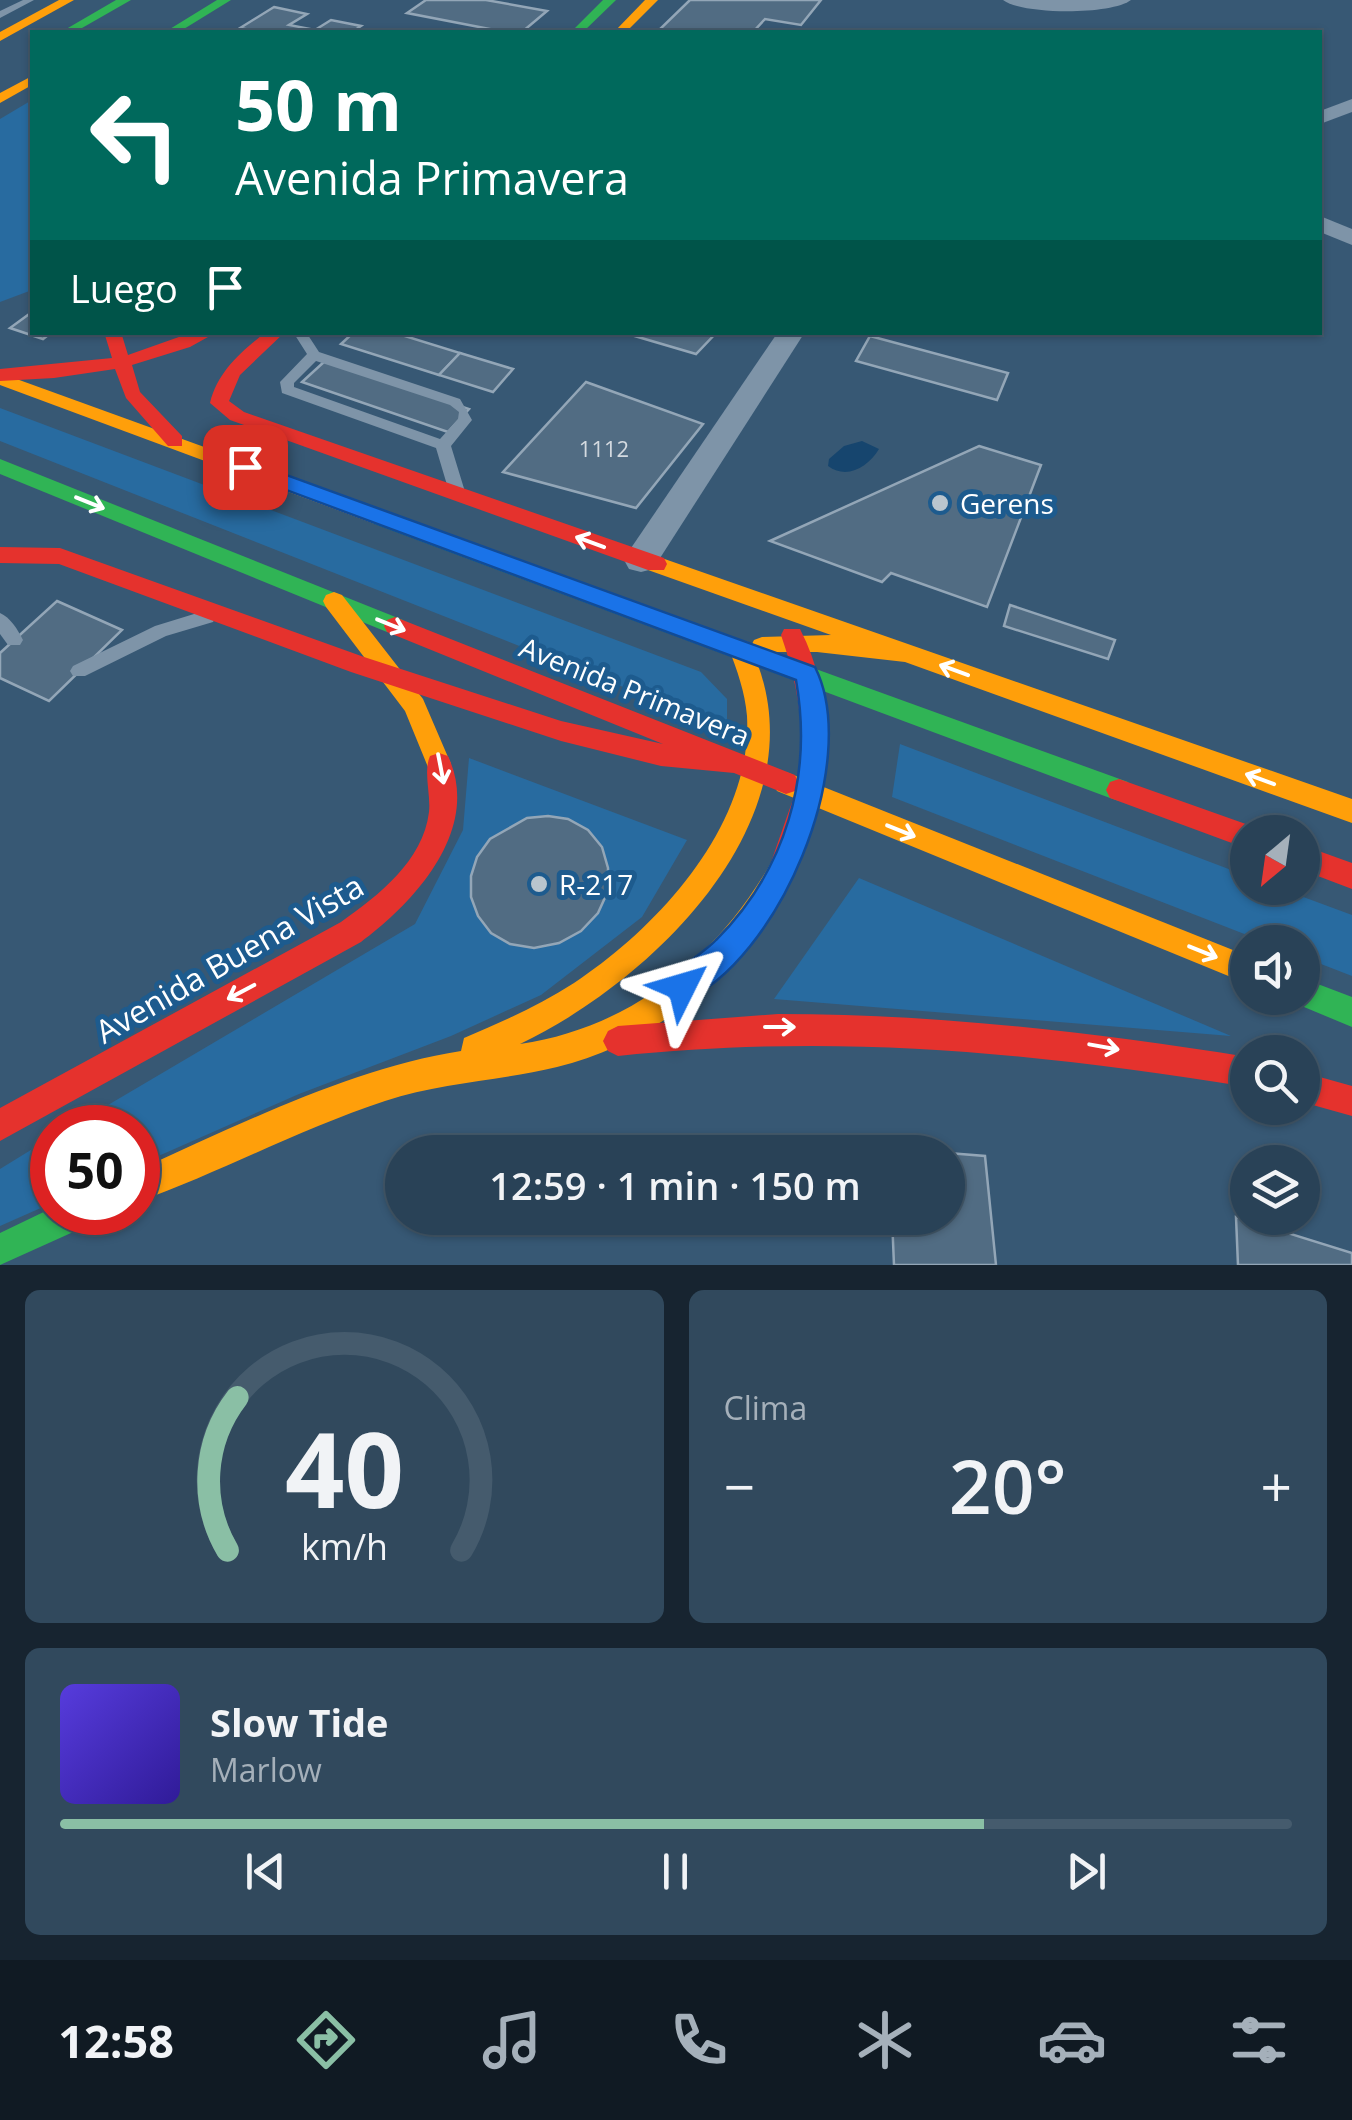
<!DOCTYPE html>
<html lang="es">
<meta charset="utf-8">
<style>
body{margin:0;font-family:"Open Sans",sans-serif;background:#31495d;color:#f1f3f6;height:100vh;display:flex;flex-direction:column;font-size:38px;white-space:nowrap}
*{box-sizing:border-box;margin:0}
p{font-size:32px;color:#a5b0ba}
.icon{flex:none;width:55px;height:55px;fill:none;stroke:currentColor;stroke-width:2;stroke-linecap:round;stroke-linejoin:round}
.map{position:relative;height:1265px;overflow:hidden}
.details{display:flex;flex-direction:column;gap:25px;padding:25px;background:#172430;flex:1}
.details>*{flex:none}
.top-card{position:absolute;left:30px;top:30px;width:1292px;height:305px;border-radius:0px;box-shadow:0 2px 8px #0004,0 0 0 2px #455b6d;background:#00695c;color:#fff;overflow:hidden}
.needle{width:65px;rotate:209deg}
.fabs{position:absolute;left:1230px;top:815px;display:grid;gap:20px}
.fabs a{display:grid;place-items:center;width:90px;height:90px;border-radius:50%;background:#294257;box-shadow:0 2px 8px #0004,0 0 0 2px #455b6d;font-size:50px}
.speed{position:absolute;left:30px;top:1105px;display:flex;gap:20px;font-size:50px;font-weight:700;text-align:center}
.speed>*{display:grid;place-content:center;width:130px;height:130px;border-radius:50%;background:#294257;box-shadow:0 2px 8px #0004,0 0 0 2px #455b6d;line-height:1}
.speed .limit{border:15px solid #d22;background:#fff;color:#111}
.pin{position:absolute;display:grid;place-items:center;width:85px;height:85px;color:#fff;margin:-42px;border-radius:20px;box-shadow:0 5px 15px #0006}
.me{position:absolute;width:110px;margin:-55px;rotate:50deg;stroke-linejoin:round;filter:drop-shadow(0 0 8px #0008)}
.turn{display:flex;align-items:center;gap:35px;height:210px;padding:0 40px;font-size:45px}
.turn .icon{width:130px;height:130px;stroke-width:2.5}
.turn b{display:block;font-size:70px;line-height:85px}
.then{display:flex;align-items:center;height:95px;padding:0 40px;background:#0003;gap:20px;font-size:38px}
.big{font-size:75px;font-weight:600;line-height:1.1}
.details .tile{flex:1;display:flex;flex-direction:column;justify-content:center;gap:15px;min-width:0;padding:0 35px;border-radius:15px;background:#31495d}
.details .dial{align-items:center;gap:0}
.dial svg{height:260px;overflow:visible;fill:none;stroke:#455b6d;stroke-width:7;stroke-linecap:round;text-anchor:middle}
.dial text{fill:#f1f3f6;stroke:none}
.song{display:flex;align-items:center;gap:30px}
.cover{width:120px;height:120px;border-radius:15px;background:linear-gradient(135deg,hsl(250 70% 55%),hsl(250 70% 35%))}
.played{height:10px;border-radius:5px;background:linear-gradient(90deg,#8abfa5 75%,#455b6d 75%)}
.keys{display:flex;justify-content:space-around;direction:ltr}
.heat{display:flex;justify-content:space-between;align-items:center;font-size:55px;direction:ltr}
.details .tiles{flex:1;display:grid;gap:25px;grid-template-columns:1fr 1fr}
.tile:last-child{grid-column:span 2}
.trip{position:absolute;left:385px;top:1135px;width:580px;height:100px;border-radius:50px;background:#294257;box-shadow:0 2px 8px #0004,0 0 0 2px #455b6d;font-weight:600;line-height:100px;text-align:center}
.tabs{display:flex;height:160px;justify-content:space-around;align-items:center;background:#101a23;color:#a5b0ba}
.tabs .icon{width:70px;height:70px}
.tabs .active{color:#8abfa5}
.tabs b{font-size:45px;color:#f1f3f6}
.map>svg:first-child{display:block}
.green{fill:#286ba0}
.water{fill:#16456e}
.building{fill:#516c83;stroke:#93a6b7;stroke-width:2.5}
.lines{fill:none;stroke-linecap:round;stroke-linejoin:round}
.lane{fill:#7e94a8;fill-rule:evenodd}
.street{fill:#7e94a8;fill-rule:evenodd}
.fast{fill:#30b455;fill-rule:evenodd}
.slow{fill:#ff9f0a;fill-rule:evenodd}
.jam{fill:#e5322d;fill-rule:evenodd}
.oneway{stroke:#fff}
.route{fill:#1a73e8;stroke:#114b97;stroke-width:2.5}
.poi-dot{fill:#b9c5ce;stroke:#1d5b8e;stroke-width:4}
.labels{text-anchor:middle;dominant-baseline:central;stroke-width:10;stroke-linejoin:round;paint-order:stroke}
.number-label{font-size:22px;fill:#d4dae0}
.poi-label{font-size:28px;fill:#fff;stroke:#1d5b8e;text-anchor:start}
.street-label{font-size:28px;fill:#fff;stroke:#1d5b8e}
.near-street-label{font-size:32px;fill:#fff;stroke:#1d5b8e}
</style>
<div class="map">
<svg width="1352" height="1265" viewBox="0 0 1352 1265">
<rect width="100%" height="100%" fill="#375874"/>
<g class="green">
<path d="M32 100V290L0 302V119Z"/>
<path d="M0 408 701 672 727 699V728L0 441Z"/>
<path d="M900 744 1247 876 1248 888H1279L1352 915V976L1303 957 1302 942H1265L892 797Z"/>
<path d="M469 758 687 840 642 917 541 995 451 1036 299 1094 138 1165V1128H69L415 924 463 830Z"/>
<path d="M859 878 1231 1036 774 999Z"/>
<path d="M52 1137V1203L0 1226V1169Z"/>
</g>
<path class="water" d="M862 441 879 449C868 467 847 480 828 466L829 459 844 446Z"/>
<g class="building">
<path d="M426 0H486L547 11 522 32H505L407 13Z"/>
<path d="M690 0H821L801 25 765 19 753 32H657Z"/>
<path d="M274 7 307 14 289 25 315 30 331 20 361 26 352 32H262L240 28Z"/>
<path d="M32 312V332H52L43 339 10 328Z"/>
<path d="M354 332H392L460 353 439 375 341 344Z"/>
<path d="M621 332H717L696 354Z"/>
<path d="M870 336 1008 373 997 400 856 361Z"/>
<path d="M460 353 513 369 493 392 439 375Z"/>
<path d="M325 361 469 409 448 432 302 382Z"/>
<path d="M586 382 703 424 636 508 503 472Z"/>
<path d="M979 446 1041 465 987 607 891 573 882 582 770 541Z"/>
<path d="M57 601 122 630 49 701 0 678V653Z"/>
<path d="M1010 605 1115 640 1108 659 1004 626Z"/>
<path d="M548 816 568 819 588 830 602 847 608 868V891L598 913 581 931 559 943 534 948 510 944 491 933 478 916 471 897V876L477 857 490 839 527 818Z"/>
<path d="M948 1153 985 1156 996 1265H894L892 1218H948Z"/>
<path d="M1236 1217 1352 1253V1265H1238Z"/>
</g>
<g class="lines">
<g class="lane">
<path d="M23 0H34L0 18V11Z"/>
<path d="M293 332H306L319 352 460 399 472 420 451 446 466 495 464 499H452L450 495 436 448 282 393 280 382 307 354ZM316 361 450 405 459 412 458 419 440 439 294 387V383Z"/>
<path d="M207 610 213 612 216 617 213 622 166 636 85 676H73L70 671 73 666 155 626Z"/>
<path d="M0 613C10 617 18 630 23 640L20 645H8L0 634Z"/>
</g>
<g class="street">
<path d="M1003 0H1131C1112 15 1022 15 1003 0Z"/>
<path d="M1352 99V112L1320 124V111Z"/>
<path d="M1320 216 1352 229V245L1320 232Z"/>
<path d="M778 332H805L653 569 641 572 629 569 624 560 629 551Z"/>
</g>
<g class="fast">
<path d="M116 0H131L75 32H61Z"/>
<path d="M217 0H231L179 32H165Z"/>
<path d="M603 0H616L583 32H571Z"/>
<path d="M0 459 403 620 406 626 403 632H387L0 474Z"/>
<path d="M379 511 1128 782 1132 790 1128 798 1119 801 1110 798 372 523 369 518 372 513Z"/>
<path d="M1302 978 1352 997V1027L1292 1002 1290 998H1302Z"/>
<path d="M52 1208V1212H95L91 1224 0 1265V1233Z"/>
</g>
<g class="slow">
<path d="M59 0H74L0 41V32Z"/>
<path d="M645 0H658L626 32H614Z"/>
<path d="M32 76V85L0 103V93Z"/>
<path d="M0 373 386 513 389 518 379 525 372 523 0 385Z"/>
<path d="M656 556 1352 799V823L905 662 817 652H754L751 646 754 640 762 637 831 635 648 570 645 564Z"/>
<path d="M334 592 342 595 423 699 451 764 448 772 439 775 430 772 405 711 326 607 323 601 326 595Z"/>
<path d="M740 640 748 642C832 808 657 979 520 1044 631 1028 719 956 773 859L782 855 791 859 795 868C753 965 660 1042 557 1067 500 1081 442 1082 385 1101 300 1129 221 1172 138 1202V1170C238 1125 352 1068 461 1051L464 1038C502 1022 540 1005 574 983 659 927 753 824 747 716 745 692 737 670 729 649L732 642Z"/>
<path d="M786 772 1248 956V984L777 791 773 783 777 775Z"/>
</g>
<g class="jam">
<path d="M104 332H121L128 355 193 332H217L190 347 132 365 140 392 182 436V446H168L126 398 115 369 54 378 0 381V369L112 358Z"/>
<path d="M266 332H285L240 375 229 401 244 412 664 558 667 564 664 570H648L230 420 210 403C218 371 241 352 266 332Z"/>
<path d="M0 547 60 548 364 657 561 721 663 744 387 632 384 626 387 620 395 617 795 775 798 782C806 730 798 684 781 635L784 629H800C842 711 827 796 791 877L782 881 773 877 769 868 798 785 795 791 786 794 734 773 661 766 561 741 351 672 59 564 0 563Z"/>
<path d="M439 753 448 756C482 829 415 902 361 942L0 1141V1108L341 922C379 895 423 861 429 812 431 794 423 772 430 756Z"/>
<path d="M1119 779 1257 828 1259 832H1248V849L1110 798 1106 790 1110 782Z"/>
<path d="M1302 845 1352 863V889L1302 870Z"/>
<path d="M778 1014C937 1014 1091 1032 1248 1057V1087C1029 1052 839 1033 618 1056L608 1051 603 1041 608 1031 618 1026Z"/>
<path d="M1302 1072 1352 1086V1116L1302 1102Z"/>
</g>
</g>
<defs><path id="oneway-shaft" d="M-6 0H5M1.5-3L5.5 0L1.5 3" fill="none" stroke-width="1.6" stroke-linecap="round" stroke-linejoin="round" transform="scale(2.5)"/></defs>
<g class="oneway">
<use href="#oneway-shaft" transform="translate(90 503) rotate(22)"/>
<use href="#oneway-shaft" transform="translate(590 542) rotate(-160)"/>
<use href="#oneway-shaft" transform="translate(391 625) rotate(22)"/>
<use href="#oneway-shaft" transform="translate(954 670) rotate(-160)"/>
<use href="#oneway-shaft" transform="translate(441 769) rotate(79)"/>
<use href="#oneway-shaft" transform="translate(1260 779) rotate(-160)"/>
<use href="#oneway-shaft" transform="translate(901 831) rotate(22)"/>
<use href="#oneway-shaft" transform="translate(1203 952) rotate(22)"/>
<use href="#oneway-shaft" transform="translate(241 992) rotate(152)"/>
<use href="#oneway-shaft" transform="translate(780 1027)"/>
<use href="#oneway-shaft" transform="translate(1104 1047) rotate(10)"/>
</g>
<path class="route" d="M245 460 815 667C863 763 778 962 682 1002L672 997 667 987C676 966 701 956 716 940 786 870 813 776 796 680L238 472 235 467Z"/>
<g class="poi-dot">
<circle cx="940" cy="503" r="10"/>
<circle cx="539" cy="884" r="10"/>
</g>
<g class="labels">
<g class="number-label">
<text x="604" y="448">1112</text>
</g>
<g class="poi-label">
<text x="960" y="503">Gerens</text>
<text x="559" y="884">R-217</text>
</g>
<g class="street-label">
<text transform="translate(635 691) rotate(22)">Avenida Primavera</text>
</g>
<g class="near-street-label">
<text transform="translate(229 958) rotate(-30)">Avenida Buena Vista</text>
</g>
</g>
</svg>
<div class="fabs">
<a><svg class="needle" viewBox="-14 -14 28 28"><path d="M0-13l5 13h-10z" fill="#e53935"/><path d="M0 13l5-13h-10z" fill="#a5b0ba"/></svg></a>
<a><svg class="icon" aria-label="sound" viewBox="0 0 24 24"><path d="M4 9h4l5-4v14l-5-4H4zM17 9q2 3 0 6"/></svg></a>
<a><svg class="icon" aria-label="search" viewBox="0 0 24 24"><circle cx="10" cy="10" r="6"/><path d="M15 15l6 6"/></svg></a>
<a><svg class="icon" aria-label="layers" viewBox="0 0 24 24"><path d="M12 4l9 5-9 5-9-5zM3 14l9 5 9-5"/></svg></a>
</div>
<div class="speed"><div class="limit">50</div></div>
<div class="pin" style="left:245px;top:467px;background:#d93025"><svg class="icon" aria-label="arrive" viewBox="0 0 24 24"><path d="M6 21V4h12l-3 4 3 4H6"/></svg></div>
<svg class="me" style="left:682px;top:987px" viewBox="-20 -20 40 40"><path d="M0-17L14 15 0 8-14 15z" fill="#1a73e8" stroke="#fff" stroke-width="4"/></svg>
<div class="trip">12:59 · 1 min · 150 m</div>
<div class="top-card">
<div class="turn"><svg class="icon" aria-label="left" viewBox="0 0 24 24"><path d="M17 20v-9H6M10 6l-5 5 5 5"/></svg><div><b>50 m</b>Avenida Primavera</div></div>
<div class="then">Luego<svg class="icon" aria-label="arrive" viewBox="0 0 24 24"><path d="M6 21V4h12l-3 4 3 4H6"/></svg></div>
</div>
</div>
<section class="details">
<div class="tiles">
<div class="tile dial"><svg viewBox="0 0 100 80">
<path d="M14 69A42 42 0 1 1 86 69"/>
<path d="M14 69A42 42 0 0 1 17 22" stroke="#8abfa5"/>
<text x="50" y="56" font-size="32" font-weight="700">40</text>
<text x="50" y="72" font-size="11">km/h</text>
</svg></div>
<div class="tile"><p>Clima</p>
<div class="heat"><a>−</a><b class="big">20°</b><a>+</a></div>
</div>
<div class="tile">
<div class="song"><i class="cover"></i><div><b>Slow Tide</b><p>Marlow</p></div></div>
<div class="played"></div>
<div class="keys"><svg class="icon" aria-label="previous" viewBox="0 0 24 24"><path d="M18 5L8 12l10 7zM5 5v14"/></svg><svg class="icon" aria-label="pause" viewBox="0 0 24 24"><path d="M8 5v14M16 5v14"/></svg><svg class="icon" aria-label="next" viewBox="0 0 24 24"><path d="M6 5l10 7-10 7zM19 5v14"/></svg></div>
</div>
</div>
</section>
<nav class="tabs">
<b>12:58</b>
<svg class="icon active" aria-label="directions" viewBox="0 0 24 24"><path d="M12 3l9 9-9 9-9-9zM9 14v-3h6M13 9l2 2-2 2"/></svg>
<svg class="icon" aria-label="music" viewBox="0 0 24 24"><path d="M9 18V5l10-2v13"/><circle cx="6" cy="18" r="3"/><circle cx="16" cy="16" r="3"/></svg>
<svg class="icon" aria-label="phone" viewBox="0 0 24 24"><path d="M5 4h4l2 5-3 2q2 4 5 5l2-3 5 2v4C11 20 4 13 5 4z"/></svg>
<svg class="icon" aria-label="climate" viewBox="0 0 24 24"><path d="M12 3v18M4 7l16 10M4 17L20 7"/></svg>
<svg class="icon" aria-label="car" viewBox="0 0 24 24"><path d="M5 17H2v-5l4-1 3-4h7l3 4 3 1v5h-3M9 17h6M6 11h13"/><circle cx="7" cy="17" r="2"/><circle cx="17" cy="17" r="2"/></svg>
<svg class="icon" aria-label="filters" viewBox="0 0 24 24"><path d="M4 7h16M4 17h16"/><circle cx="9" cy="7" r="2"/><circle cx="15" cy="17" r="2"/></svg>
</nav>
